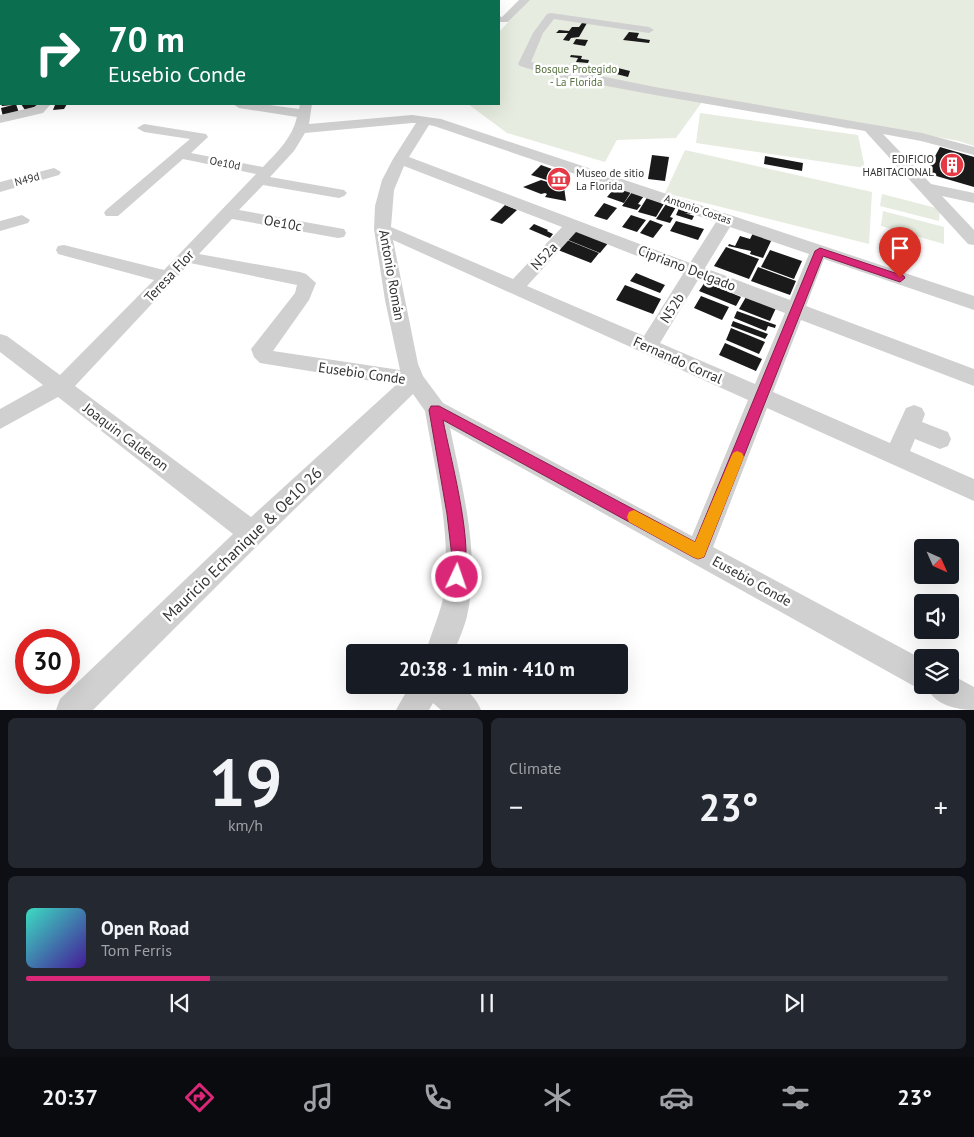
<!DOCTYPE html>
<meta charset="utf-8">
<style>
body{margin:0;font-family:"PT Sans",sans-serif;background:#242831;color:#f1f3f6;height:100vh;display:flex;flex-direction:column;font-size:19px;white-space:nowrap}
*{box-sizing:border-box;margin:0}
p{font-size:16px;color:#9ea1a6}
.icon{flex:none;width:28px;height:28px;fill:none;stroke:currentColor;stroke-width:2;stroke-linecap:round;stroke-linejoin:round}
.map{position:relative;height:710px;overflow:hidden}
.panel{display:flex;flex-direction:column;gap:8px;padding:8px;background:#0d0f14;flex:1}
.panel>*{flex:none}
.guide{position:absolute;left:0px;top:0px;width:500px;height:105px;box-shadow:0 5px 20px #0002;background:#0b6e4f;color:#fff;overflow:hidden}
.needle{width:32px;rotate:135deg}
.fabs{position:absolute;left:914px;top:539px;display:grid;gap:10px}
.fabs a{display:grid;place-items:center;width:45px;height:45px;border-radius:5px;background:#171b24;box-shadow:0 5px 20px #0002;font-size:25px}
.speed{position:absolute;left:15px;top:629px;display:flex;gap:10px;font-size:25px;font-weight:700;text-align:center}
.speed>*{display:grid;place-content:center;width:65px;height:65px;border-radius:50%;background:#171b24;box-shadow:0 5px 20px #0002;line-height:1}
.speed .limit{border:8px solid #d22;background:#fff;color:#111}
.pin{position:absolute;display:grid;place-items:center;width:42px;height:42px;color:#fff;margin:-51px -21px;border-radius:50% 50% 50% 0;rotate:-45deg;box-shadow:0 0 5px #0007}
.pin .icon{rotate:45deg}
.me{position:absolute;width:55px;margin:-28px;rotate:3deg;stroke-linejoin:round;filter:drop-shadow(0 0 4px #0008)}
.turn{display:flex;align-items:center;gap:18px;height:105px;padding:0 25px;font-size:22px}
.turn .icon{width:65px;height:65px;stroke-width:2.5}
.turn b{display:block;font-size:35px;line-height:42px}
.big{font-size:38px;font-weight:600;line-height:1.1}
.panel .widget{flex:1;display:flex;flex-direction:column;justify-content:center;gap:8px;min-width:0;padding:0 18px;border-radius:8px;background:#242831}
.panel .dial{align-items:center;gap:0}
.dial b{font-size:65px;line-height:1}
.song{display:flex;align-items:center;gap:15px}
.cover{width:60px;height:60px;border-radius:8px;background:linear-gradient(135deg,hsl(170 70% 55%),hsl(260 70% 35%))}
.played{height:5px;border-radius:2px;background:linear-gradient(90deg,#db2777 20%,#363941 20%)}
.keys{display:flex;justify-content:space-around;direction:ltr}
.heat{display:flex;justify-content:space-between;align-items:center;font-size:28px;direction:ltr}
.panel .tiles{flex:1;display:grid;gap:8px;grid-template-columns:1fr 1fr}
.widget:last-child{grid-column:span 2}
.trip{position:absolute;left:346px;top:644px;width:282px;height:50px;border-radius:5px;background:#171b24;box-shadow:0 5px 20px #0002;font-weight:600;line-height:50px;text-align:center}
.tabs{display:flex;height:80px;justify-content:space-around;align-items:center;background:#090b0e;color:#9ea1a6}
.tabs .icon{width:35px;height:35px}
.tabs .current{color:#db2777}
.tabs b{font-size:22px;color:#f1f3f6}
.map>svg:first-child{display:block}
.green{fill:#e6ecdf}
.building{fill:#1a1a1a}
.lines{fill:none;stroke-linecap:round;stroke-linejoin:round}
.minor{fill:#d0d0d0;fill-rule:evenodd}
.route{fill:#db2777;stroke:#8e194d}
.slow{fill:#f59e0b}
.labels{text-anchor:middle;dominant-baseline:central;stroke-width:5;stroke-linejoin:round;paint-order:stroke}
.far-park-label{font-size:11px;fill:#56703f;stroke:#fff}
.far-poi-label{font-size:11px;fill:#333;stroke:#fff;text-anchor:end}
.far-street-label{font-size:11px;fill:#333;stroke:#fff}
.street-label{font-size:14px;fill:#333;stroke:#fff}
.near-street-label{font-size:16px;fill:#333;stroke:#fff}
</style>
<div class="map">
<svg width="974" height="710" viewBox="0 0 974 710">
<rect width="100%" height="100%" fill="#fff"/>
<g class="green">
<path d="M529 0H974V146L959 141 860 123 848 129 796 116 702 102 676 138 617 140 605 162 507 133 468 104H499V32Z"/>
<path d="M700 113 858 135 865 168 696 143Z"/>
<path d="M685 150 872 192 869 244 665 193Z"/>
<path d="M882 194 940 209 939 221 880 206Z"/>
<path d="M883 211 944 227V244L881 226Z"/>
</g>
<g class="building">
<path d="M582 23H587L579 37 571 38 569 41 563 40 568 33H556L559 30 569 31 572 27H579Z"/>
<path d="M629 32 639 33 637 38 650 40 649 43 623 40Z"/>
<path d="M576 39 588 40 585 46 573 44Z"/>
<path d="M571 55 582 56 581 59 589 60 588 63 576 62 578 58 570 57Z"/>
<path d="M592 65 618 68 630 71 628 77 593 68 590 75 587 74Z"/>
<path d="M1 104H16L19 113 3 117 1 108 13 105 2 106Z"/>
<path d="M21 104H45L25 110Z"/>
<path d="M64 104H67L64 109 53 110 55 105Z"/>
<path d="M940 147 974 157V187L926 173Z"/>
<path d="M652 155 669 157 665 181 648 179Z"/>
<path d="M765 156 803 163 802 171 764 164Z"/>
<path d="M541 165 552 169 549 173 564 178 559 184 531 175Z"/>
<path d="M541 180 564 187 566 201 545 197 547 194 545 193 541 194 523 187Z"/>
<path d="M618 184 631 192 624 203 607 197Z"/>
<path d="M632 192 644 196 638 204 641 205 637 210 622 206Z"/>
<path d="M648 196 665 202 656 217 638 212Z"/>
<path d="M604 203 617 208 607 220 594 216Z"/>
<path d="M666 204 676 207 670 217 673 218 670 223 656 219Z"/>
<path d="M505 205 517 210 502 224 490 220Z"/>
<path d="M680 206 694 211 692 214 685 213 694 216 692 220 676 215Z"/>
<path d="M631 215 646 220 637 232 622 227Z"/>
<path d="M650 220 663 225 653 238 640 233Z"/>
<path d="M676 221 704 229 698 240 670 231Z"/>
<path d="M534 224 548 230 547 231 553 234 550 238 529 229Z"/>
<path d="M577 229 609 242 600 253 568 240Z"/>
<path d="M753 233 772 239 763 258 750 254 751 251 728 246 729 244 735 246 740 236 750 239Z"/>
<path d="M567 240 599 253 591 263 558 250Z"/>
<path d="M726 247 759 259 749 279 714 266Z"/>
<path d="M770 250 802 261 794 279 761 267Z"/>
<path d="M758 267 796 281 790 295 751 281Z"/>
<path d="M636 273 665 285 660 293 630 281Z"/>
<path d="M705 282 741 297 736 306 699 291Z"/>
<path d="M625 285 661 299 653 314 616 300Z"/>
<path d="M701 296 729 307 722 320 694 308Z"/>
<path d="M746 297 776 308 770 321 739 309Z"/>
<path d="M737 311 776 325 775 328 768 326 766 331 734 318Z"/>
<path d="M733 321 768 334 765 339 731 326Z"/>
<path d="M731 328 765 342 759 354 726 340Z"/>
<path d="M725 343 762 359 756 371 719 355Z"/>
</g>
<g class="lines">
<g class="minor">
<path d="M372 0H387L388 1H373Z"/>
<path d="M519 0H530L508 22H499V16L502 17Z"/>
<path d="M551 13 649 27 654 30 649 33 554 19 543 33 531 62 655 87 922 133 974 147V155L921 141 883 134 931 184 974 193V203L942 196 974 230V245L968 244 865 131 655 95 553 76 520 66 518 64 533 33 547 14Z"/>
<rect x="0" y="81" width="1" height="8"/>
<path d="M38 104H51L43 113 0 123V115L34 107Z"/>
<path d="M233 104H262L299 109 300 104H312L309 124 412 115 441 119 974 296V310L824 259 806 306 974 369V386L801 320 773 392 890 443 906 408 914 405 922 408 925 414 922 422 948 432 951 439 948 446 940 449 915 439 910 451 974 479V501L767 408 713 547 922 659V685H950V674L974 687V710C957 710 935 705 927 688L922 690 912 685 450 428C462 488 481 554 467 616 464 629 458 641 454 652H426C431 633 440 615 444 594 452 534 435 470 425 411L413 394 261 542 93 710H56L60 699 233 534 58 397 0 429V409L43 385 0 352V334L7 336 60 375 154 280 58 254 56 250 58 246 64 245 164 270 256 174 183 159 118 216H106L104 213 106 210 190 139 144 132 137 128 144 124 206 134 208 137 191 153 263 167C278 151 292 138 297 117L239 108ZM412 123H416L393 159 382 180 375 206 374 229 385 300 400 370 273 351 309 300 316 283 306 274 300 272 199 254 232 219 338 238 344 237 346 233 344 229 338 228 239 210 263 185 339 198 344 196 347 193 344 190 270 177 294 151 305 133ZM429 125 434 126 716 222 690 263 409 157ZM404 166 562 227 513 279 391 227 394 190ZM730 227 809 254 790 300 705 268ZM576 232 683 274 644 336 527 286ZM393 240 748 400 692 536 443 403 423 376 418 364ZM190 263 297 285 295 293 251 349 254 357 260 363 396 385 251 517 75 386ZM698 280 785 313 755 384 660 343Z"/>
<path d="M54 168 61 172 59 175 0 192V182Z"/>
<path d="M22 215 30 220 28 223 0 231V221Z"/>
<path d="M410 685C438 685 468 678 481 710H441L433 703 429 710H396Z"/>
</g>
</g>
<path class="route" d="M820 248 904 276 905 278 900 282 823 256 704 557 698 559 693 557 443 420C450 457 476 550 462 582L457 584 452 582 449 577 452 557 447 514 429 410 431 406H439L695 542 815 251Z"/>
<path class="slow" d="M737 451 742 453 744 457 704 557 698 559 693 557 629 522 627 517 629 512 634 510 695 542 731 457 733 453Z"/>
<defs>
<g id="building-disc" transform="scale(1.25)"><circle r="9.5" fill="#e63946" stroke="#fff"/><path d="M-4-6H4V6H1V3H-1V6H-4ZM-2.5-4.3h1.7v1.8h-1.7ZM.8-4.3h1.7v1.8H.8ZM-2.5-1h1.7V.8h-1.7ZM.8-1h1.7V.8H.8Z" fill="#fff"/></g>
<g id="museum-disc" transform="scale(1.25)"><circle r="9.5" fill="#e63946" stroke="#fff"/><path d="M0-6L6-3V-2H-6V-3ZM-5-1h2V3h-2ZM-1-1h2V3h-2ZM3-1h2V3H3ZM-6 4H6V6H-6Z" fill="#fff"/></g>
</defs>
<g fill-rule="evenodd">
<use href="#building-disc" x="952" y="165"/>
<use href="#museum-disc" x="559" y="179"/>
</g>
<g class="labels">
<g class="far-park-label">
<text x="576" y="69">Bosque Protegido<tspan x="576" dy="13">- La Florida</tspan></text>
</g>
<g class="far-poi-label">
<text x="934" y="159">EDIFICIO<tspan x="934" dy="13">HABITACIONAL</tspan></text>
<text x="576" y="173" text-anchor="start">Museo de sitio<tspan x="576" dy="13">La Florida</tspan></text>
</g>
<g class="far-street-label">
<text transform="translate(225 163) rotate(11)">Oe10d</text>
<text transform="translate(27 179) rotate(-15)">N49d</text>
<text transform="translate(698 209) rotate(19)">Antonio Costas</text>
</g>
<g class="street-label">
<text transform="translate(283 223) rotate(10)">Oe10c</text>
<text transform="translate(544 256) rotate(-47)">N52a</text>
<text transform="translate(687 268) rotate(21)">Cipriano Delgado</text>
<text transform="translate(392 275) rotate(80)">Antonio Román</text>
<text transform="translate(169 276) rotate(-47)">Teresa Flor</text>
<text transform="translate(672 308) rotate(-57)">N52b</text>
<text transform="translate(678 360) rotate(24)">Fernando Corral</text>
<text transform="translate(362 373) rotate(8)">Eusebio Conde</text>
<text transform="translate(126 437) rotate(37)">Joaquin Calderon</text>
<text transform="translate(752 581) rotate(29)">Eusebio Conde</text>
</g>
<g class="near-street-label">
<text transform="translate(242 544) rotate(-44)">Mauricio Echanique &amp; Oe10 26</text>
</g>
</g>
</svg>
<div class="fabs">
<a><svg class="needle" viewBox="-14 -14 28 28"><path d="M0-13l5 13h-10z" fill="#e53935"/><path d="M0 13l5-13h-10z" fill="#9ea1a6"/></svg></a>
<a><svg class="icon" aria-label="sound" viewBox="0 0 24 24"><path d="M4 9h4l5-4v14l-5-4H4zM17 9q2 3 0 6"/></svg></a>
<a><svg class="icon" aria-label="layers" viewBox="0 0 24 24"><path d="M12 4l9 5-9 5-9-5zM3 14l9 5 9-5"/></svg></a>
</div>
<div class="speed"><div class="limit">30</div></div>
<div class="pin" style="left:900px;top:278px;background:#d93025"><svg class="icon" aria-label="arrive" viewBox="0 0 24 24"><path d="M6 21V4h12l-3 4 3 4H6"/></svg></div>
<svg class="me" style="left:457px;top:577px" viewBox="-20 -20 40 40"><circle r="17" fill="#db2777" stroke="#fff" stroke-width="3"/><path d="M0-11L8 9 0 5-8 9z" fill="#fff"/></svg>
<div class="trip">20:38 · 1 min · 410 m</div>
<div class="guide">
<div class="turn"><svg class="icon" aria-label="right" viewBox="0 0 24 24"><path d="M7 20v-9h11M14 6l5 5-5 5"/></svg><div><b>70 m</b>Eusebio Conde</div></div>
</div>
</div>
<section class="panel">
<div class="tiles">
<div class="widget dial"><b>19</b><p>km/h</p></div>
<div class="widget"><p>Climate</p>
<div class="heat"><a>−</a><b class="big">23°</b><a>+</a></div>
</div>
<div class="widget">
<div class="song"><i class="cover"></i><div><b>Open Road</b><p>Tom Ferris</p></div></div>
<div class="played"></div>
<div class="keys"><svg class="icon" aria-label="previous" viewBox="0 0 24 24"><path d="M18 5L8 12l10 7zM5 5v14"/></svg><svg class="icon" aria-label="pause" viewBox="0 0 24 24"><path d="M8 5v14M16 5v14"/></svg><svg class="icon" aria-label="next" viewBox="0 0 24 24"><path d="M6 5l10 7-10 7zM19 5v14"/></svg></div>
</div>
</div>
</section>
<nav class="tabs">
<b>20:37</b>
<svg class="icon current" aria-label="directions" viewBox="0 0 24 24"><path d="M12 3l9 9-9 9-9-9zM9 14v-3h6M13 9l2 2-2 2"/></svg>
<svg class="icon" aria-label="music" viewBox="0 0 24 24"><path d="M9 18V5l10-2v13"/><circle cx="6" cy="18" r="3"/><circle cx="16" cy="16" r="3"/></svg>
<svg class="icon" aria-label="phone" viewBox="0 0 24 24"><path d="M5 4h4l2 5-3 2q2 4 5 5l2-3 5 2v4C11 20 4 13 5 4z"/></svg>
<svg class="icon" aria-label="climate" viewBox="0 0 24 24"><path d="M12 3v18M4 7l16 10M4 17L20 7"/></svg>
<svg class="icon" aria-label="car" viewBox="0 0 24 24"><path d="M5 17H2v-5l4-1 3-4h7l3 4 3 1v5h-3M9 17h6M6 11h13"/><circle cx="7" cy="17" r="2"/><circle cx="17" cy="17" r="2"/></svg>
<svg class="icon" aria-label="filters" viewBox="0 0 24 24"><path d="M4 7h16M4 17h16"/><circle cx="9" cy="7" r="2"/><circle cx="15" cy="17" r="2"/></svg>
<b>23°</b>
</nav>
